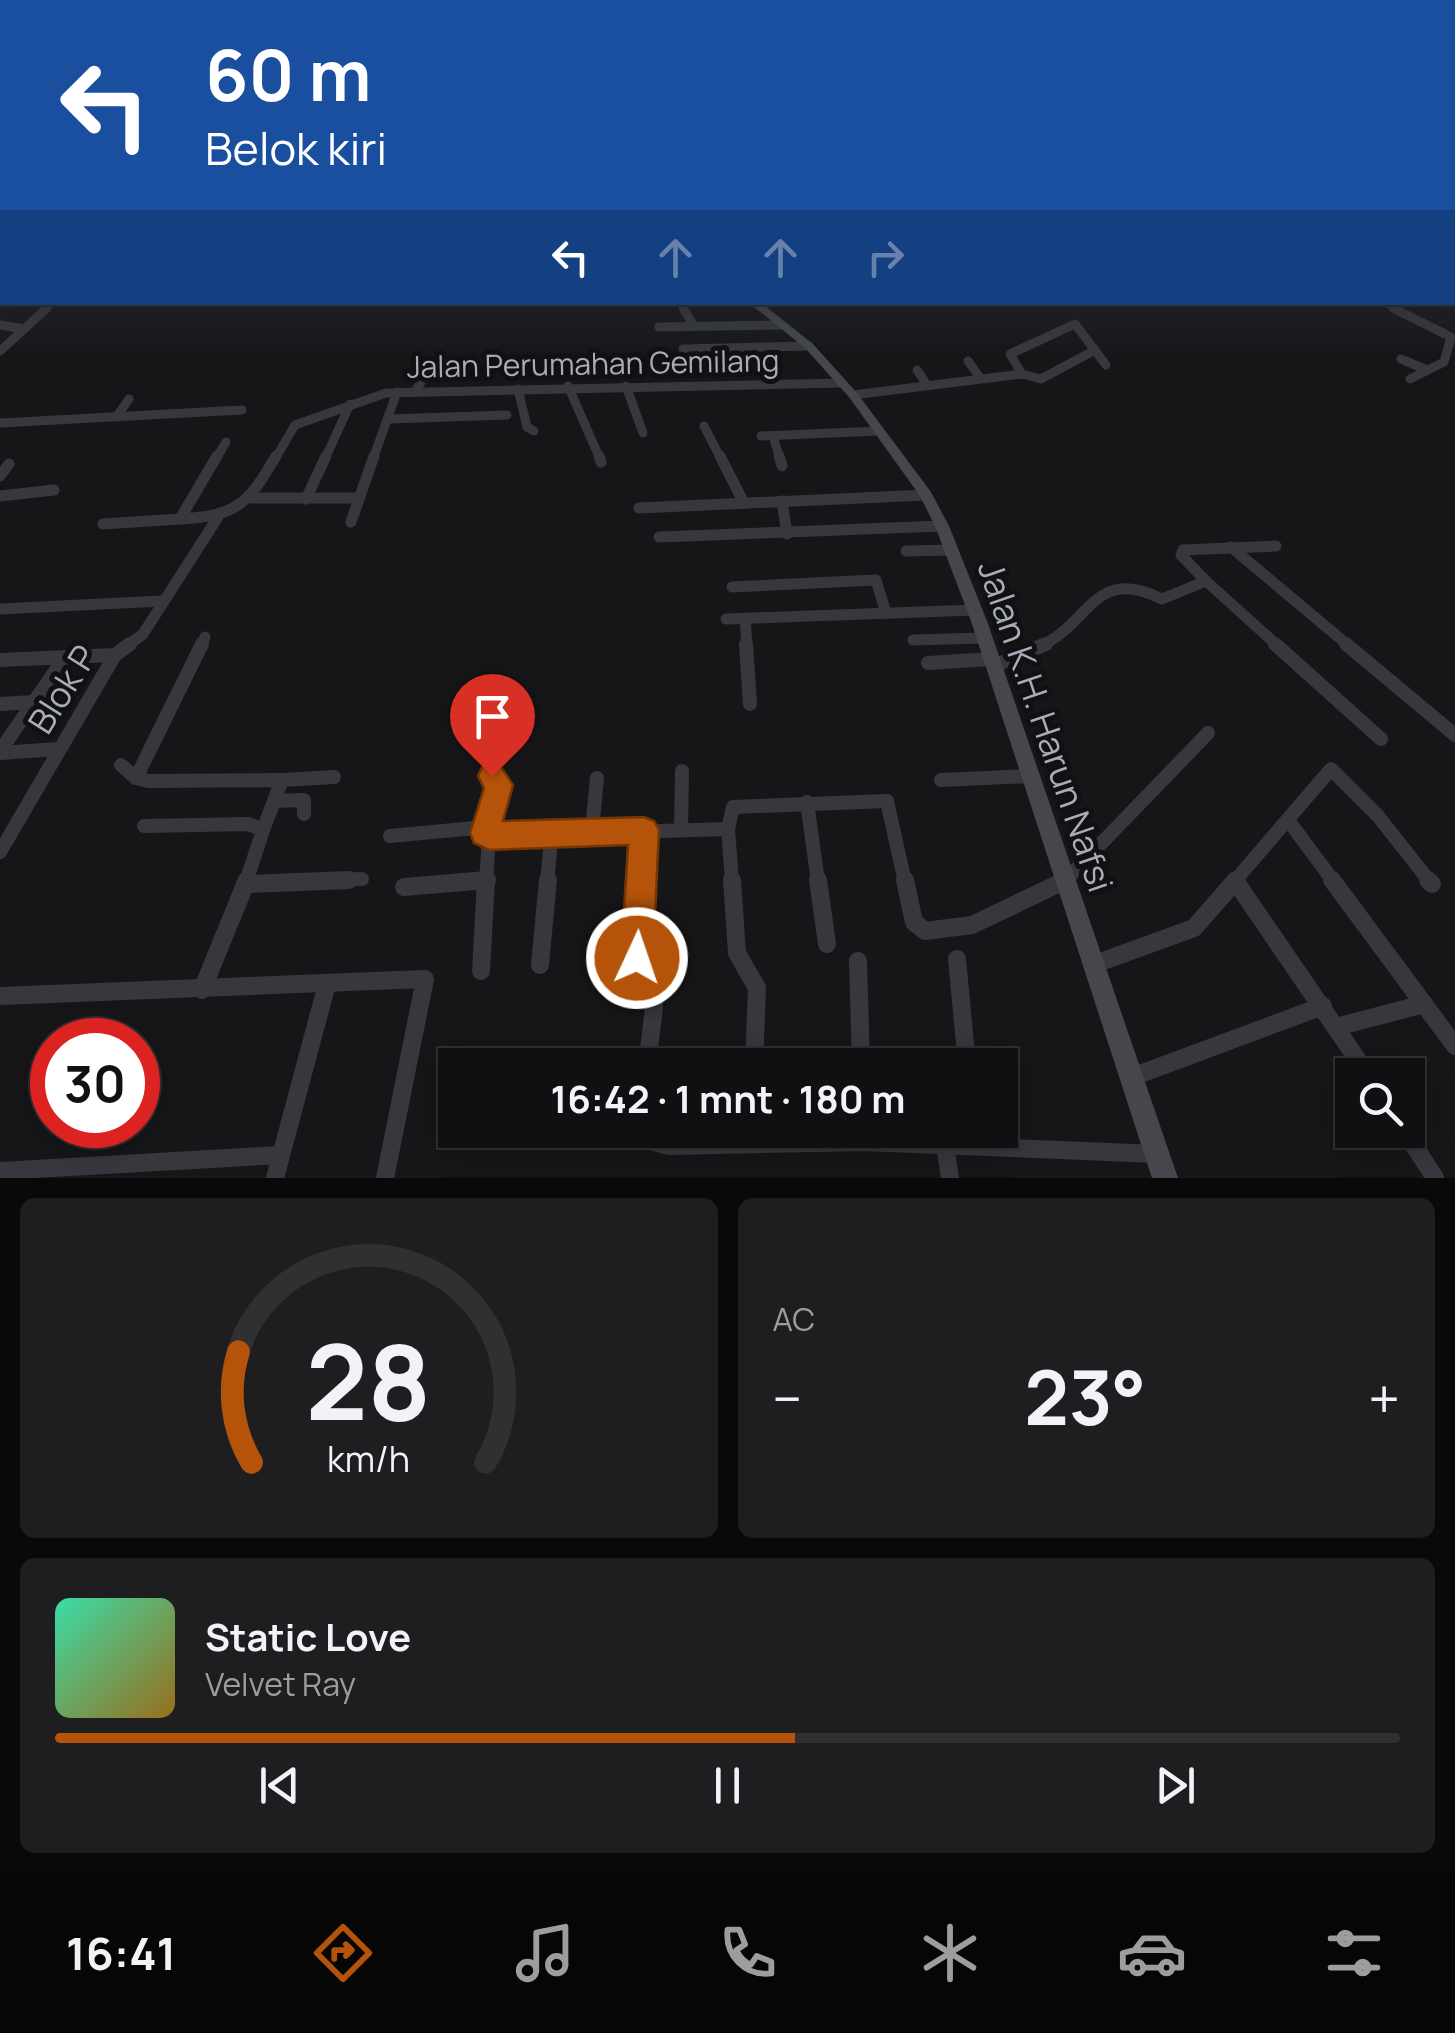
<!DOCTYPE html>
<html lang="id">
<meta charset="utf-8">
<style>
body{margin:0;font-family:Manrope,sans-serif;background:#1e1e20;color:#f1f3f6;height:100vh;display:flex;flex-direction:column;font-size:38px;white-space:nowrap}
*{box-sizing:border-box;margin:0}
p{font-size:32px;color:#9c9d9f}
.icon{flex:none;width:55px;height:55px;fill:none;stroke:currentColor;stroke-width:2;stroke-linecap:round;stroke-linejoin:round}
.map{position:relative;height:1178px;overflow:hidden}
.panel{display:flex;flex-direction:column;gap:20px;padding:20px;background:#09090a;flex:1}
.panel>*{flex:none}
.hud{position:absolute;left:0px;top:0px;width:1455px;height:305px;box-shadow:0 5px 25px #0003,0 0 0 2px #303032;background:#1a4fa0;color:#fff;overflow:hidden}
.fabs{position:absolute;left:1335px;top:1058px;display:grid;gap:20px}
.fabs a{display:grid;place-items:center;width:90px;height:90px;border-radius:0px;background:#101012;box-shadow:0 5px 25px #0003,0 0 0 2px #303032;font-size:50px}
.speed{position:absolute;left:30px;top:1018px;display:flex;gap:20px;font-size:50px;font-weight:700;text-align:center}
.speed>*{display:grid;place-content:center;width:130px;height:130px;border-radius:50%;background:#101012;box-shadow:0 5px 25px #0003,0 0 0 2px #303032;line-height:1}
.speed .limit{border:15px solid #d22;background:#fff;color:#111}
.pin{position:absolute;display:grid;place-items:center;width:85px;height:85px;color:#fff;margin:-102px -42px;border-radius:50% 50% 50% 0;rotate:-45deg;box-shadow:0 0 10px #0007}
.pin .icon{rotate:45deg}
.me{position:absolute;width:110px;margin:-55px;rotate:3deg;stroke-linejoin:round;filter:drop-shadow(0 0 8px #0008)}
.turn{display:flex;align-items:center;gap:35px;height:210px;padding:0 40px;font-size:45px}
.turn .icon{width:130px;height:130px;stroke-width:2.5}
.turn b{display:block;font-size:70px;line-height:85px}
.lanes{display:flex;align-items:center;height:95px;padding:0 40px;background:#0003;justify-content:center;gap:50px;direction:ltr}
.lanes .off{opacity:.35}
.big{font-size:75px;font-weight:700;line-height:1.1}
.panel .widget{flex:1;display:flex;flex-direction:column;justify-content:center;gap:15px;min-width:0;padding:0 35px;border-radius:15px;background:#1e1e20}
.panel .dial{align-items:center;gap:0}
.dial svg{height:260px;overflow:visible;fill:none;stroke:#303032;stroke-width:7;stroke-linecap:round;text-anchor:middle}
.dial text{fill:#f1f3f6;stroke:none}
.song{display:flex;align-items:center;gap:30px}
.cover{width:120px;height:120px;border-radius:15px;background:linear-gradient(135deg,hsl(160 70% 55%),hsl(40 70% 35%))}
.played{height:10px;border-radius:5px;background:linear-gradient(90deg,#b45309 55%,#303032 55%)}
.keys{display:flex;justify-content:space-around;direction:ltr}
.heat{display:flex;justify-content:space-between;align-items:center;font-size:55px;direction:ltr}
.panel .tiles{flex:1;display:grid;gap:20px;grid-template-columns:1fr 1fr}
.widget:last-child{grid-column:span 2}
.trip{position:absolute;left:438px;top:1048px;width:580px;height:100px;border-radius:0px;background:#101012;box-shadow:0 5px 25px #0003,0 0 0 2px #303032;font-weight:700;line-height:100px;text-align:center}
.dock{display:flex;height:160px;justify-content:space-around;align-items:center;background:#060607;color:#9c9d9f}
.dock .icon{width:70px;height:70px}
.dock .on{color:#b45309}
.dock b{font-size:45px;color:#f1f3f6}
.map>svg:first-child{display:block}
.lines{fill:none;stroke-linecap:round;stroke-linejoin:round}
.street-far4{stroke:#37383d;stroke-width:6}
.street-far3{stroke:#37383d;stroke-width:9}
.street-far2{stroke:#37383d;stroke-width:11}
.street-far1{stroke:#37383d;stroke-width:14}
.street{stroke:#37383d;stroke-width:18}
.secondary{fill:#45474d;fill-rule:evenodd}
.route{fill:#b45309;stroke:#753606;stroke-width:2.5}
.labels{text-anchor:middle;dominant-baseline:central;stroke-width:10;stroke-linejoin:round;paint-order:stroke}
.far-street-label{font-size:30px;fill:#a8adb8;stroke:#111113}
.street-label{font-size:35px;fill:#a8adb8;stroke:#111113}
</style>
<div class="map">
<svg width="1455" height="1178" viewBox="0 0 1455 1178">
<rect width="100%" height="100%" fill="#161618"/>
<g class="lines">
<g class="street-far4">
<path d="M680 302 685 310"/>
<path d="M1382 302 1398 310"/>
<path d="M44 310 53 302"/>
</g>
<g class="street-far3">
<path d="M683 308 694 326"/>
<path d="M1393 308 1451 337 1444 362 1410 379"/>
<path d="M0 325 24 329"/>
<path d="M659 327 780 325"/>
<path d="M683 349 809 346"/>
<path d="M0 351 47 308"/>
<path d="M1401 359 1427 370"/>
<path d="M968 361 980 378"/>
<path d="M917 370 927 385"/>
<path d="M1022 374 1041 379 1095 350"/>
<path d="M568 386 600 459"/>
<path d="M626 386 643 433"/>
<path d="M518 389 527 427 534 431"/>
<path d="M415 391 431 368 493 367"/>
<path d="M853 395 1022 374 1010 354 1075 324 1106 365"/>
<path d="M117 416 129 399"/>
<path d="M389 419 507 415"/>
<path d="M0 423 242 410"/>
<path d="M704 426 721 459"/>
<path d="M761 436 880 431"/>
<path d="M773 436 780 459"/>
<path d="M216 459 226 442"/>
<path d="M275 459 295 425 386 393 842 383"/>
<path d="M325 459 350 404"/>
<path d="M373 459 397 392"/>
</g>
<g class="street-far2">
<path d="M217 456 180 519C237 516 248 504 276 456"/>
<path d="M599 456 601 462"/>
<path d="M720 456 744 503"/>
<path d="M779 456 782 466"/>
<path d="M0 476 9 464"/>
<path d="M0 496 54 490"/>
<path d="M251 498H358"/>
<path d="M306 499 326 456"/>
<path d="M782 501 787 534"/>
<path d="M639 508 926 495"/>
<path d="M351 522 374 456"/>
<path d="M103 524 180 519"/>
<path d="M659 537 942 526"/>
<path d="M1231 547 1349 646"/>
<path d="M906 551 952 550"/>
<path d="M1206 581 1278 646"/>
<path d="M732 587 876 580 886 613"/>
<path d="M0 609 162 601"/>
<path d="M745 618 747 646"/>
<path d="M726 619 975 610"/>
<path d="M913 640 983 638"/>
<path d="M127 646 143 634 218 517"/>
<path d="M201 646 205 637"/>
<path d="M1040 646C1091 624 1093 565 1162 599L1206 581 1181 555 1183 550 1276 546"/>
</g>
<g class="street-far1">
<path d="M746 644 750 704"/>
<path d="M1275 644 1381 739"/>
<path d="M1346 644 1455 735"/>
<path d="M0 660 115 655"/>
<path d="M928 663 991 659"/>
<path d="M994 666 1046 644"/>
<path d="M0 704 33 702"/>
<path d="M0 751 65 657"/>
<path d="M0 753 58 749"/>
<path d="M121 765 136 778 148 781 282 780 263 830"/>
<path d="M136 778 202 644"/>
<path d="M282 780 334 777"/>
<path d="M941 780 1031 776"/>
<path d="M274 801 304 800V814"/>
<path d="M807 802 818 882"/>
<path d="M1288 820 1334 882"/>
<path d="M144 826 249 824 263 830 246 882"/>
<path d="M681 829 682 771"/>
<path d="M592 830 597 778"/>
<path d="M485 833 499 785 491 776"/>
<path d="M390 836 475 828 489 836 728 829"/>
<path d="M0 852 115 655 130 644"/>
<path d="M290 882 362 879"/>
<path d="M462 882 487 880"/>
<path d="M486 882 489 836"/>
<path d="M547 882 552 831"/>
<path d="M641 882 644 830"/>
<path d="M732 882 728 829 733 807 887 801 905 882"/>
<path d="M1064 882 1208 733"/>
<path d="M1234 882 1331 769 1378 816 1430 882"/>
</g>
<g class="street">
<path d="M641 880 637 958 651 981 654 1008 647 1065"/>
<path d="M732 880 737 953 757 988 754 1065"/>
<path d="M818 880 827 944"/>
<path d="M905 880 914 922 925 931 972 925 1066 880"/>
<path d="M1332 880 1455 1046"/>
<path d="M1428 880 1432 884"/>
<path d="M1236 882 1368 1075"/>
<path d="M245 884 349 880"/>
<path d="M404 887 487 880"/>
<path d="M957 959 967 1065"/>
<path d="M858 961 861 1065"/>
<path d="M540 965 548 880"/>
<path d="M1092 965 1194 928 1236 880"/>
<path d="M481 971 486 880"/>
<path d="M202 990 247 880"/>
<path d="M0 996 425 979 385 1178"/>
<path d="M1336 1027 1424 1004"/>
<path d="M1132 1077 1323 1006"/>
<path d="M611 1130 669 1146 864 1142 1157 1154"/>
<path d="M1404 1130 1435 1178"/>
<path d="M945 1145 950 1178"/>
<path d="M0 1171 280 1155"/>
<path d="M275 1178 327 984"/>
</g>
<path class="secondary" d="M748 302H760L813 344 857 393 931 492 949 526 987 621 1178 1178H1152L971 621 935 526 920 496 849 397 805 348Z"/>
</g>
<linearGradient id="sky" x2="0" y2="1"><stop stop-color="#0c0c0d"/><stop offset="0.54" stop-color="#363c48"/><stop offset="1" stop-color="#363c48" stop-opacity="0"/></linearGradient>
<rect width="1455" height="356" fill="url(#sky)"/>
<path class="route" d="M492 763 501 767 513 785 503 821 644 817 654 821 659 830 653 958 649 970 637 975 625 970 621 958 628 845 489 850 474 843 470 833 484 788 478 776 482 767Z"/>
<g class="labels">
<g class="far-street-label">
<text transform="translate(593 363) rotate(-1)">Jalan Perumahan Gemilang</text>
</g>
<g class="street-label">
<text transform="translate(62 689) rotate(-58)">Blok P</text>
<text transform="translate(1046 726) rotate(71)">Jalan K.H. Harun Nafsi</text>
</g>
</g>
</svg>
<div class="fabs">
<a><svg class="icon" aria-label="search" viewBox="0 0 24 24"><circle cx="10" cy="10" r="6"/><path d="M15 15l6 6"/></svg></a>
</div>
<div class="speed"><div class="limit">30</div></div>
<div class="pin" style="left:492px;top:776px;background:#d93025"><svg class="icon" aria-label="arrive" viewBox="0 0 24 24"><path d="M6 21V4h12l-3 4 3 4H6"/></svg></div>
<svg class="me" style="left:637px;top:958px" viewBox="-20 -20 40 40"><circle r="17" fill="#b45309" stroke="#fff" stroke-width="3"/><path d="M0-11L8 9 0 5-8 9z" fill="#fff"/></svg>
<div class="trip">16:42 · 1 mnt · 180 m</div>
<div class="hud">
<div class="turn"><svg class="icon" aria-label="left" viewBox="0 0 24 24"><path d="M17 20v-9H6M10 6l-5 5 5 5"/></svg><div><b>60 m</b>Belok kiri</div></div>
<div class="lanes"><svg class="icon" aria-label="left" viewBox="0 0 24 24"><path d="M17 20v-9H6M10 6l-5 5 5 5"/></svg><svg class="icon off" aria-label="ahead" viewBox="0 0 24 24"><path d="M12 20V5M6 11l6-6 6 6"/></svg><svg class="icon off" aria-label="ahead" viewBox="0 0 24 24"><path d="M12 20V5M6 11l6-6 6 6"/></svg><svg class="icon off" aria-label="right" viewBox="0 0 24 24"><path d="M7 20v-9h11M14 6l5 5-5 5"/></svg></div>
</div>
</div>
<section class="panel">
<div class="tiles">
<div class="widget dial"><svg viewBox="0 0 100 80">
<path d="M14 69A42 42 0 1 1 86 69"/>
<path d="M14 69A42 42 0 0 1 10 35" stroke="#b45309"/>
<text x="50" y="56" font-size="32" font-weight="700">28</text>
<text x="50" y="72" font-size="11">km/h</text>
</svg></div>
<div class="widget"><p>AC</p>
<div class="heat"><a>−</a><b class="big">23°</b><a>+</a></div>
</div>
<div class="widget">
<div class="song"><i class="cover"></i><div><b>Static Love</b><p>Velvet Ray</p></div></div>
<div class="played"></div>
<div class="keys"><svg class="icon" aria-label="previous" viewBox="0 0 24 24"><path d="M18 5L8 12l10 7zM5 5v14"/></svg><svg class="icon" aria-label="pause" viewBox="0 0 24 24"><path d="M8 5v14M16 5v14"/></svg><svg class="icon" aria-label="next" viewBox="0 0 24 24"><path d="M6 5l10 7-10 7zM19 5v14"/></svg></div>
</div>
</div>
</section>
<nav class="dock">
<b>16:41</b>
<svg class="icon on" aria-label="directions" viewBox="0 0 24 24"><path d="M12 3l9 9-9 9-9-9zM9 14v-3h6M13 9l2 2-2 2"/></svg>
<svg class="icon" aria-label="music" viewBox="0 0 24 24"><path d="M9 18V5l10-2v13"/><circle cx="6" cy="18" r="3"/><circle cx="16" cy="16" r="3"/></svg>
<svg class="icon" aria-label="phone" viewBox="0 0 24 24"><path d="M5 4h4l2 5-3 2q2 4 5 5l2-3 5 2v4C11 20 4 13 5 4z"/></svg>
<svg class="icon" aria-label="climate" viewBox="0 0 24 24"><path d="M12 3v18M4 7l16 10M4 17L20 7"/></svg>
<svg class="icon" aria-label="car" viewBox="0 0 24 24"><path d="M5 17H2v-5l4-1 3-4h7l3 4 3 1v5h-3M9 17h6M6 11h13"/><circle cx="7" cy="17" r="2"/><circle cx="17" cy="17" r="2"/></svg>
<svg class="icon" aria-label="filters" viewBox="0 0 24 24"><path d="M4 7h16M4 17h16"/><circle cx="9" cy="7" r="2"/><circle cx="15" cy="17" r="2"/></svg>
</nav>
